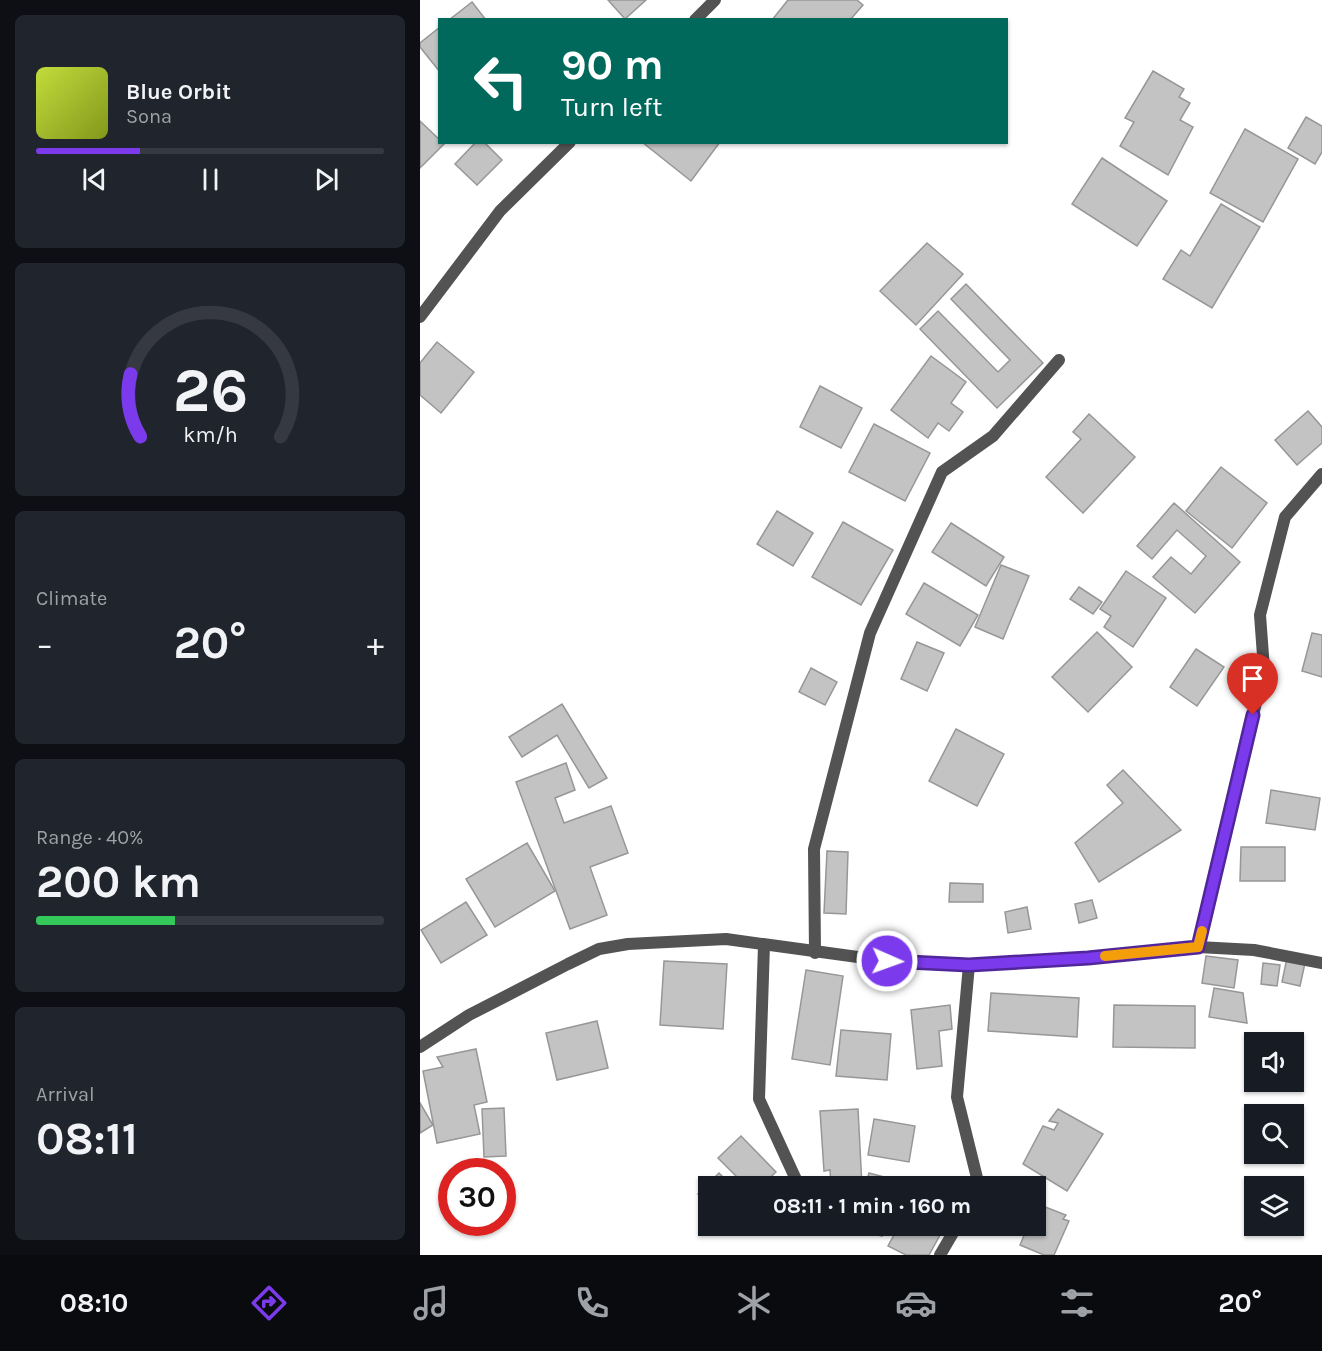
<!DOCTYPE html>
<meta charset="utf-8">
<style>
body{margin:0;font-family:Karla,sans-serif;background:#20242c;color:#f1f3f6;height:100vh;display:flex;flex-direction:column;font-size:22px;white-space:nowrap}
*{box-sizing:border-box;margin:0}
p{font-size:20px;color:#9ea1a6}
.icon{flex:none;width:33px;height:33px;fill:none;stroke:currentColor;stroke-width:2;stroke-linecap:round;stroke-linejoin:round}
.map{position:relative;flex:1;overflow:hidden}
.side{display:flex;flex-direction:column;gap:15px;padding:15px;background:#0d0f14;width:420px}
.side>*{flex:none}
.top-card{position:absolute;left:18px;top:18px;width:570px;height:126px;border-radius:0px;box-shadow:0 2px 4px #0004;background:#00695c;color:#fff;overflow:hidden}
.fabs{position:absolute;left:824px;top:1032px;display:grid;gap:12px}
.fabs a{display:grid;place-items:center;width:60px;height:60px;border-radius:0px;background:#171b24;box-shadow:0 2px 4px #0004;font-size:30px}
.speed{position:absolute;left:18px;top:1158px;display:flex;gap:12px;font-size:30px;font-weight:700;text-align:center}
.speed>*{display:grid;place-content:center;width:78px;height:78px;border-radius:50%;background:#171b24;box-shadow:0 2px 4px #0004;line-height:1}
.speed .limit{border:9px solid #d22;background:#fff;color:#111}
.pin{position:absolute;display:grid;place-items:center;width:51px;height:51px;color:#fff;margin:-62px -26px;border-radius:50% 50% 50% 0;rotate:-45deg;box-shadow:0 0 6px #0007}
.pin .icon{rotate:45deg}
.me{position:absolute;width:66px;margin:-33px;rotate:92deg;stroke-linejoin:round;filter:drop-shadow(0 0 4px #0008)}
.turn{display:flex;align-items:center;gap:21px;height:126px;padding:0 24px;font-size:27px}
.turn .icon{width:78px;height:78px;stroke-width:2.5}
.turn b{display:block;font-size:42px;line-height:51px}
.big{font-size:45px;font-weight:700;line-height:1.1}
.side .card{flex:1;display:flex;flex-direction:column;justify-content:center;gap:9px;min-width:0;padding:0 21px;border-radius:9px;background:#20242c}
.side .dial{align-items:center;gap:0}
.dial svg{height:156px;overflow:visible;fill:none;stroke:#363941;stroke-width:7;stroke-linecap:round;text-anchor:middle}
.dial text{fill:#f1f3f6;stroke:none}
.song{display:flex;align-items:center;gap:18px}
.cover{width:72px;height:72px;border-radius:9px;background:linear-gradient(135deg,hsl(70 70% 55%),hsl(70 70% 35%))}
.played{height:6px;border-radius:3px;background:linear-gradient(90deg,#7c3aed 30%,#363941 30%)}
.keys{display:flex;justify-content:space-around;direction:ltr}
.heat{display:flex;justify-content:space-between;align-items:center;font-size:33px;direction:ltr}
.charge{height:9px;border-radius:4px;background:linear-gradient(90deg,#34c759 40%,#363941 0)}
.trip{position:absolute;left:278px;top:1176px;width:348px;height:60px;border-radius:0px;background:#171b24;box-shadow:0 2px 4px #0004;font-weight:700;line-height:60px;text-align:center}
.tabs{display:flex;height:96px;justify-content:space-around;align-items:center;background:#090b0e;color:#9ea1a6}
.tabs .icon{width:42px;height:42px}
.tabs .selected{color:#7c3aed}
.tabs b{font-size:27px;color:#f1f3f6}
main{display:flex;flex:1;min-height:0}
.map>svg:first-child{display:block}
.building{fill:#c3c3c3;stroke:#979797;stroke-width:1.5}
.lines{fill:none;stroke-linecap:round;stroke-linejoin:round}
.street{stroke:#535353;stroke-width:12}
.route-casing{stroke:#51269a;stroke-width:15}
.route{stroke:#7c3aed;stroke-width:10}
.slow{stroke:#f59e0b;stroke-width:10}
</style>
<main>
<section class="side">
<div class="card">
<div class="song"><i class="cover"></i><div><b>Blue Orbit</b><p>Sona</p></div></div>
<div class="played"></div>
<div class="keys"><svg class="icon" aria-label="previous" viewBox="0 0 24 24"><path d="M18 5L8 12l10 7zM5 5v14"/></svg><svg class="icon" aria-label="pause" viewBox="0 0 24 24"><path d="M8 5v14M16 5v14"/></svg><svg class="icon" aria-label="next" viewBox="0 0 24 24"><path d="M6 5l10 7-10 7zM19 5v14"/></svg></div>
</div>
<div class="card dial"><svg viewBox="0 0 100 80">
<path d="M14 69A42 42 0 1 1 86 69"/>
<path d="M14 69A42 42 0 0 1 9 37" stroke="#7c3aed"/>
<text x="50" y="56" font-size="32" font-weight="700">26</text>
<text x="50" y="72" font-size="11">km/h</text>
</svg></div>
<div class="card"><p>Climate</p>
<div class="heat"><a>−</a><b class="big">20°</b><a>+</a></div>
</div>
<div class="card"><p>Range · 40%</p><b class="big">200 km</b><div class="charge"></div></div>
<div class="card"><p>Arrival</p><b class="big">08:11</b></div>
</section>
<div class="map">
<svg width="902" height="1255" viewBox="0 0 902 1255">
<rect width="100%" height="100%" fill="#fff"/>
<g class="building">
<path d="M188 0H226L205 19Z"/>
<path d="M368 0H437L443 5 430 20H352Z"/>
<path d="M52 2 66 20H29Z"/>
<path d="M20 27V72L0 47V43Z"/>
<path d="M733 71 764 89 759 97 770 103 760 120 773 127 748 175 700 146 714 122 705 118Z"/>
<path d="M886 117 902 126V152L895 164 868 148Z"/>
<path d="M0 121 24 144 0 168Z"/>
<path d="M825 129 878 159 843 222 790 193Z"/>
<path d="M56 142H64L82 160 57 185 35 164Z"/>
<path d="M222 142H300L271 181Z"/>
<path d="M682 158 747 201 717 246 652 204Z"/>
<path d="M801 204 840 227 792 308 743 279 761 250 770 256Z"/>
<path d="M507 243 543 274 496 325 460 291Z"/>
<path d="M546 284 623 363 577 408 500 329 518 311 578 372 590 360 531 299Z"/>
<path d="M17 342 54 372 21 413 0 395V363Z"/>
<path d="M511 356 546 382 531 403 543 412 529 431 518 423 508 438 471 410Z"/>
<path d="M400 386 442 408 421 448 380 427Z"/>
<path d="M888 411 902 427V443L877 465 855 440Z"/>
<path d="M669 414 715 457 663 513 626 477 661 439 653 432Z"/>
<path d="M454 424 510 453 485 501 429 472Z"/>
<path d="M801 467 847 503 812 548 766 511Z"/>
<path d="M754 503 820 562 775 613 733 577 751 557 771 574 786 556 757 530 732 559 717 546Z"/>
<path d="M357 511 393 533 373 566 337 544Z"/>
<path d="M423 522 473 550 441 605 392 577Z"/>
<path d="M531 523 584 557 566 586 512 552Z"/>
<path d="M581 565 609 576 583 639 555 627Z"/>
<path d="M706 571 746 598 713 647 684 627 691 616 680 609Z"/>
<path d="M504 583 558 615 540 646 486 614Z"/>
<path d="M659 587 682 602 673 614 650 599Z"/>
<path d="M677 632 712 667 668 712 632 677Z"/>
<path d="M892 633 902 635V677L882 671Z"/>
<path d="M497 642 524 653 507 691 481 679Z"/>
<path d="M776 649 804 667 777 706 750 687Z"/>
<path d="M391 668 417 682 405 705 379 692Z"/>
<path d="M142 704 187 778 169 788 137 735 102 757 89 737Z"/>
<path d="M536 729 584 754 557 806 509 781Z"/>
<path d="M146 763 155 790 135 798 144 823 191 806 208 853 170 867 187 915 150 929 96 782Z"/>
<path d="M703 770 761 830 679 882 655 843 703 803 687 785Z"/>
<path d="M851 790 900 798 895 830 846 823Z"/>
<path d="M107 843 135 891 75 927 46 879Z"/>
<path d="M821 847H865V881H820Z"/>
<path d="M407 851 428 852 426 914 404 913Z"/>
<path d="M530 883 563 884V902H529Z"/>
<path d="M672 900 677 918 659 923 655 904Z"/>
<path d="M46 902 67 935 21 963 1 930Z"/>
<path d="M607 907 611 929 588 933 585 912Z"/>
<path d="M786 956 818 960 814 988 782 983Z"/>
<path d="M867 958 885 963 880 986 862 982Z"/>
<path d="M244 961 307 964 303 1029 240 1025Z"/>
<path d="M843 963 860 965 857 986 841 984Z"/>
<path d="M386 970 423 976 410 1065 372 1059Z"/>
<path d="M794 988 823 993 827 1023 789 1017Z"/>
<path d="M571 993 659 998 657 1037 568 1031Z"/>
<path d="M530 1005 532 1029 519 1031 522 1066 497 1069 491 1010Z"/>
<path d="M694 1005 775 1006V1048L693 1047Z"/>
<path d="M177 1021 188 1068 137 1080 126 1033Z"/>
<path d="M421 1030 471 1034 467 1080 416 1076Z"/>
<path d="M56 1049 67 1102 54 1105 60 1134 17 1143 3 1071 23 1067 17 1057Z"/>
<path d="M0 1103 13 1125 0 1133Z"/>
<path d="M84 1108 86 1156 64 1157 62 1109Z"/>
<path d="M438 1109 442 1186H411L410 1170 404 1171 400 1111Z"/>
<path d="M638 1109 683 1134 647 1191 603 1164 623 1126 634 1130 638 1123 629 1121Z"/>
<path d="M454 1119 495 1126 489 1162 448 1155Z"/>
<path d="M321 1136 356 1172 341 1186H326L298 1158Z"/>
<path d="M299 1173 312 1186H288V1204L278 1194Z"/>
<path d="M449 1173 476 1180 475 1186H445Z"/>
<path d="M615 1203 646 1215 643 1219 649 1221 634 1255H624L600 1245 608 1226H615Z"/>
<path d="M435 1226H465L462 1236 434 1229Z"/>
<path d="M479 1226H525L509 1255H486L468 1246Z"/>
</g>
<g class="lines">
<g class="street">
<path d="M275 20 295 0"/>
<path d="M0 317 80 211 150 142"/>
<path d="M344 945 339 1099 379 1186"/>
<path d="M778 947 844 669 840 615 865 517 902 474"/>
<path d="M395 953 394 849 450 633 522 472 573 436 639 360"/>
<path d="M549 965 537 1097 559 1186"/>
<path d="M0 1047 49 1015 148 964 179 949 208 944 306 939 467 961 549 965 668 958 778 947 834 950 902 963"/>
<path d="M520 1255 537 1226"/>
</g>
</g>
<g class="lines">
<g class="route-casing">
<path id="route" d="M467 961 549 965 668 958 778 947 833 715"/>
</g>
<use href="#route" class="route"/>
<path class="slow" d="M685 956 778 947 782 931"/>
</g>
</svg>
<div class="fabs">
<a><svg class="icon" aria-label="sound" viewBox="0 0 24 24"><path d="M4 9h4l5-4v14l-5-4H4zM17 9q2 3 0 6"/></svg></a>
<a><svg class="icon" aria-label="search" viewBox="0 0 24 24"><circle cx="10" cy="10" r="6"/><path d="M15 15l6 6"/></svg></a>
<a><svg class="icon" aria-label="layers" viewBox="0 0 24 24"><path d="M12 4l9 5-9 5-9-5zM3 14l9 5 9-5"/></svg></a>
</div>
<div class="speed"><div class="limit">30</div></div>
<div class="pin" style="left:833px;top:715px;background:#d93025"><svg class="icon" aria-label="arrive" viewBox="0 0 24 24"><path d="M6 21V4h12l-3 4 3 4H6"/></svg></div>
<svg class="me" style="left:467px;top:961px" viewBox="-20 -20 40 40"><circle r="17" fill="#7c3aed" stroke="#fff" stroke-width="3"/><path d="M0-11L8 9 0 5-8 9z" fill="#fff"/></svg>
<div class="trip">08:11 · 1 min · 160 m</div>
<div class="top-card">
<div class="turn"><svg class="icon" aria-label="left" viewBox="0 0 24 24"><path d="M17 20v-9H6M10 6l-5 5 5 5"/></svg><div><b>90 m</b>Turn left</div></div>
</div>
</div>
</main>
<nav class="tabs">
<b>08:10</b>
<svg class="icon selected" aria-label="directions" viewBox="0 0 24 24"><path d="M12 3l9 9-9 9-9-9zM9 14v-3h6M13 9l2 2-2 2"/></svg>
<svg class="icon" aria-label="music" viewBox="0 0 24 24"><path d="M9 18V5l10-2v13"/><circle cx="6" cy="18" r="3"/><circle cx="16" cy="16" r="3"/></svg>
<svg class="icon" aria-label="phone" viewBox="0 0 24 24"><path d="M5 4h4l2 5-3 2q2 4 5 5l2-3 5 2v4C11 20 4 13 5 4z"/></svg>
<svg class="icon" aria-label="climate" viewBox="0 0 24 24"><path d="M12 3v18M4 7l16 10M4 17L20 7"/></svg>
<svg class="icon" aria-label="car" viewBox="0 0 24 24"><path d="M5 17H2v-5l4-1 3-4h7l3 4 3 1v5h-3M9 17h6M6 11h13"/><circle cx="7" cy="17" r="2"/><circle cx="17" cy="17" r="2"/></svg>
<svg class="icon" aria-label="filters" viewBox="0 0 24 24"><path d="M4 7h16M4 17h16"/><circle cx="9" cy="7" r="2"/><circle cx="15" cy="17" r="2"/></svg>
<b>20°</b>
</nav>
